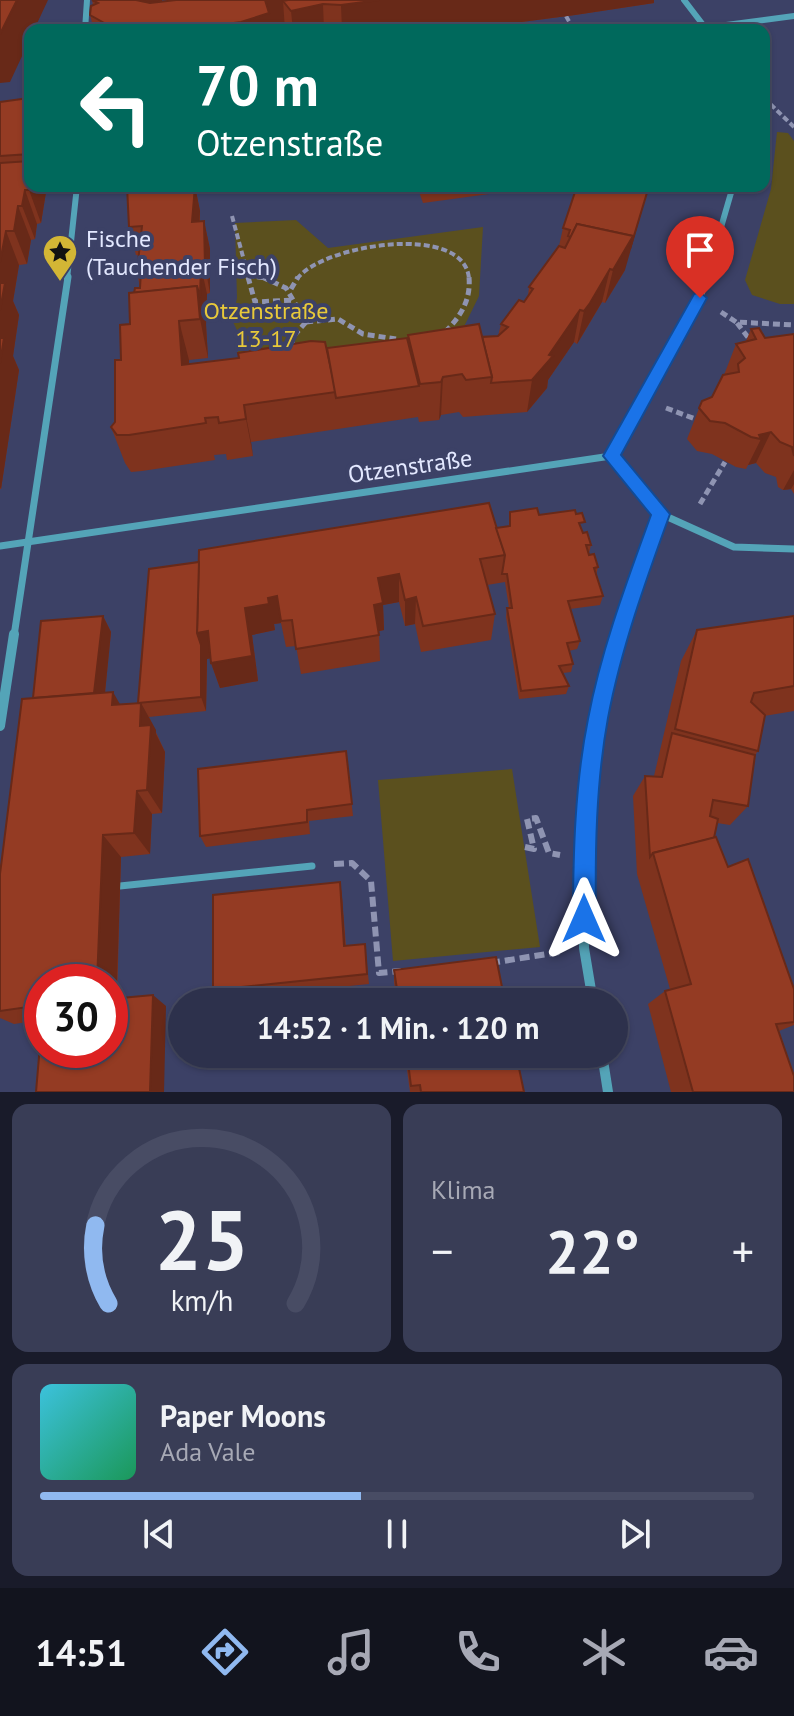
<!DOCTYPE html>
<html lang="de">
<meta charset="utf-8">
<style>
body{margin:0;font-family:"PT Sans",sans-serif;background:#393d56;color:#f1f3f6;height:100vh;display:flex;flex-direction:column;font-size:30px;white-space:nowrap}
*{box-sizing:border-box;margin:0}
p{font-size:26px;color:#a7a9b5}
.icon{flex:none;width:44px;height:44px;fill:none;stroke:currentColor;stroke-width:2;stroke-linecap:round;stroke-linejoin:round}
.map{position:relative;height:1092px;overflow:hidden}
.details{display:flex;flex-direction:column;gap:12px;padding:12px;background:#191b2a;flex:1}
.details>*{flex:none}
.guide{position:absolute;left:24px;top:24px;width:746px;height:168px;border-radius:16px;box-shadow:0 2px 6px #0004,0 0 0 2px #484c64;background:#00695c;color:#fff;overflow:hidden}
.speed{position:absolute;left:24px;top:964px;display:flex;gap:16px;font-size:40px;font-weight:700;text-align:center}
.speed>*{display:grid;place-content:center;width:104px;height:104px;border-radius:50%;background:#2d314c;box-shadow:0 2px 6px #0004,0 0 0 2px #484c64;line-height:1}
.speed .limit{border:12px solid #d22;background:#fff;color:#111}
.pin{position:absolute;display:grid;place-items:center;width:68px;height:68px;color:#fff;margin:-82px -34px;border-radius:50% 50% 50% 0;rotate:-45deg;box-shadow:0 0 8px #0007}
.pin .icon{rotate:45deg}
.me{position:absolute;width:88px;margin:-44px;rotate:0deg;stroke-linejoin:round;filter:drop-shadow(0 0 6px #0008)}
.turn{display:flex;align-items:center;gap:28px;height:168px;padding:0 40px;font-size:36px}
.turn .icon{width:104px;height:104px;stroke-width:2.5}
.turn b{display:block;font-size:56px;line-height:68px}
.big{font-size:60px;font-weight:800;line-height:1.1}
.details .card{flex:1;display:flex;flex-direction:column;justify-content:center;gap:12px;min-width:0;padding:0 28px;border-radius:16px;background:#393d56}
.details .dial{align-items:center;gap:0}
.dial svg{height:208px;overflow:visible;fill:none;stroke:#484c64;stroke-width:7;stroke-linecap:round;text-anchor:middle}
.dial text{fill:#f1f3f6;stroke:none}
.song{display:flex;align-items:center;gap:24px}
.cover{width:96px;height:96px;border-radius:12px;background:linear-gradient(135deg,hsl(190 70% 55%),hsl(150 70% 35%))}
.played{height:8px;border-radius:4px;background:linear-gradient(90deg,#90b9f0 45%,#484c64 45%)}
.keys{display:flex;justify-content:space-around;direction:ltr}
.heat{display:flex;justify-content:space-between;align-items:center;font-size:44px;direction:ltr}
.details .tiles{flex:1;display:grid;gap:12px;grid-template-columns:1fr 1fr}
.card:last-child{grid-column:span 2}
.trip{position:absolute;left:168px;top:988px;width:460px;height:80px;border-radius:40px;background:#2d314c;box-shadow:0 2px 6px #0004,0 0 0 2px #484c64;font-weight:800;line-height:80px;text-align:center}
.tab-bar{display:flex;height:128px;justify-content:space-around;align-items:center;background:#12141e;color:#a7a9b5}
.tab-bar .icon{width:56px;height:56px}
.tab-bar .on{color:#90b9f0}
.tab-bar b{font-size:36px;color:#f1f3f6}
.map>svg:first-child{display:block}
.green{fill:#5b501e}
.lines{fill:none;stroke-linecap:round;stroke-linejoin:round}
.path-far2{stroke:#8f94b2;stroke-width:4;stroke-dasharray:6 3;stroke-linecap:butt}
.path-far1{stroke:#8f94b2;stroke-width:5;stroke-dasharray:7 4;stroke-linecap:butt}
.path{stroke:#8f94b2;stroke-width:6;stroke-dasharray:10 5;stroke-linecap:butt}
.service{stroke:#54a4b8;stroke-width:7}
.minor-far2{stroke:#54a4b8;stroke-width:6}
.minor-far1{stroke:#54a4b8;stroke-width:7}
.minor{stroke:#54a4b8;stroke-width:10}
.wall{fill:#7f331e}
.shaded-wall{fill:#682918}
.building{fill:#943b23;stroke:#682918;stroke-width:2}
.route{fill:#1a73e8;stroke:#114b97;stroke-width:2}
.labels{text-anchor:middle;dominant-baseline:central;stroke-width:8;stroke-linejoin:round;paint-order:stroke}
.poi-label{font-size:24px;fill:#e3e8ff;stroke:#3c4166;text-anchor:start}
.park-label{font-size:24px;fill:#e8c93a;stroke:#3c4166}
.street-label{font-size:24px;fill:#e3e8ff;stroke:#3c4166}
</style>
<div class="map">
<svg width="794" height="1092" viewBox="0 0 794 1092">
<rect width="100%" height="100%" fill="#3c4166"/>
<g class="green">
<path d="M777 132 788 133 794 141V304H780L752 295 745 280 771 189Z"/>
<path d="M296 220 328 248 483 227 479 296 457 341 238 364V332L232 320 237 298 235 223Z"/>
<path d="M512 769 540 947 393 961 378 780Z"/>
</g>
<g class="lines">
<g class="path-far2">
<path d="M566 16 574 30"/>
<path d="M764 98 794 127"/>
<path d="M232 216 249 279"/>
<path d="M248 276 271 279"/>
<path d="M297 279C321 245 465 221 469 279"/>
</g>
<g class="path-far1">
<path d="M248 277 255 302 294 300"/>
<path d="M262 277 286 288 306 322 292 338 293 347"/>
<path d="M291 289 298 277"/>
<path d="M255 302 259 311"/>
<path d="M721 312 736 322 794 325"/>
<path d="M306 322 338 319 363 334 396 339"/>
<path d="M737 323 750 340"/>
<path d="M445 332C461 316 471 300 469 277"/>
<path d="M666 408 698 420"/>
<path d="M700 504 725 462"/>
</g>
<g class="path">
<path d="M525 847 534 849 527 819 536 818 549 853 560 855"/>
<path d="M334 864 352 863 371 881 379 973 401 971"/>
<path d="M490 963 560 952"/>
</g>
<path class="service" d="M120 886 312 866"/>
<g class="minor-far2">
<path d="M684 0 707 30"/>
<path d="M85 30 87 0"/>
<path d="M688 30 794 16"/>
<path d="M67 279 77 186"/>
<path d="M706 279 733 186"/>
</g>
<g class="minor-far1">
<path d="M611 456 700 298 706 277"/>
<path d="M0 546 611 456 661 514 734 547 794 549"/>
<path d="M14 636 68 277"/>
<path d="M621 636 661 514"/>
</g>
<g class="minor">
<path d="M0 726 14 634"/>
<path d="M593 1002 584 948V860L598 719 622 634"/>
<path d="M602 1054 608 1092"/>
</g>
</g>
<g class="wall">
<path d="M92 0H162V2L176 0H654V3L575 15 460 30H94L90 15 93 5Z"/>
<path d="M30 98V186H47L41 223 37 224 35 239 31 240 27 264 19 265 13 301 19 315 13 356 19 370 1 489H0V102Z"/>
<path d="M125 186H195L200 211V222L204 221 210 249V293L207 294 206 325 208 358 189 360V364L238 358V353L327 348 408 341V335L498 336 501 324 524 302 528 296 529 287 559 246 563 228 577 186 625 270 605 303 602 302 582 336 577 344 574 342 548 380 547 388 527 412 463 417 459 412 441 415 439 420 419 422 418 417 251 442 253 456 227 460 226 454 214 455 215 460 142 471 131 472 125 463 111 427 115 422 121 360 130 324 134 293 140 288 137 271 139 255H136L129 227 128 196Z"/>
<path d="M417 186H490L489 194 423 203Z"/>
<path d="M751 329 765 338 794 334V494L791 489 783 490 778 487 776 477 765 473 756 463 748 465 746 469 736 467 712 454 697 451 687 439 702 401 712 397 724 375 736 344 746 341Z"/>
<path d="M510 512 539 515 582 532 591 545 589 553 598 567 596 575 603 596 600 605 570 609 580 641 577 649 569 651 573 664 571 672 563 673 569 686 566 694 519 699 506 617 507 608H509L505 582 487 585 495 614 491 640 421 652 415 624 405 626 399 602 383 605 384 630 379 631 380 661 301 674 296 646 286 647 281 623 274 624 275 630 252 635 258 681 220 688 211 663 210 658 207 659 206 711 149 717 165 752 162 813 152 814 150 854 121 857 117 999 166 1006 110 1050V982H42V1020L14 1024 0 1018V874L33 698 103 616 111 632 105 693 120 705 138 703 149 569 509 526Z"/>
<path d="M794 616V711L764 716 758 751 755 755 748 806 730 825 717 823 714 838 728 867 794 989V1025L779 1031 794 1092H671L648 1004 665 991 670 989 637 874 633 796 645 776H654L681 661 697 630Z"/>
<path d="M346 751 353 816 309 821 310 834 206 847 200 836Z"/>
<path d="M340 882 342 896 346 946 365 944 369 984 221 999 213 990Z"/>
<path d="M394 970 505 1002H397L394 982Z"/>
<path d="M405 1054H516L524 1092H410Z"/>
</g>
<g class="shaded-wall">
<path d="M17 0H48L34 30H30V39L10 82 0 83V34Z"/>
<path d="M105 0H162V2L134 9Z"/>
<path d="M266 0H303L323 4 324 30H293L291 11 283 1 285 30H181L268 14Z"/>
<path d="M379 0H654V3L575 15 460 30H342L341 5Z"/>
<path d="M30 182V186H47L41 223 29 190Z"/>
<path d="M195 186 200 211 198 250 192 222Z"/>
<path d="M649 186 625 270 605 303 613 270Z"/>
<path d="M25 190 37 224 35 239 22 206Z"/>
<path d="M18 206 31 240 27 264 14 231Z"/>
<path d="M204 221 210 249V293L205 266Z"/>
<path d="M6 231 19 265 13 301 19 315 13 356 19 370 1 489 0 487V262Z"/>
<path d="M201 266 207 294 206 325 208 358 200 319 197 286Z"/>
<path d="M610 269 602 302 577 344 584 311Z"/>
<path d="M580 310 574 342 548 380 547 388 527 412 532 380Z"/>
<path d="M179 321 189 360 191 403 182 365Z"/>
<path d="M443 377 441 415 439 420 441 382Z"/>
<path d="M244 405 251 442 253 456 246 419Z"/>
<path d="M771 432 756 463 748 465 761 439 759 435Z"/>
<path d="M794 470V484L791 489 783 490Z"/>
<path d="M399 574V602L383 605 384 630 375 632 374 605 378 578Z"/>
<path d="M207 578 216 657 207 659 206 711 201 697 197 633Z"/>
<path d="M277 596 281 623 274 624 275 630 252 635 258 681 220 688 211 663 245 608 268 598Z"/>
<path d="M416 597 415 624 405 626V600Z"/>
<path d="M103 616 111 632 102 722 93 708Z"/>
<path d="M113 692 129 720 112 705Z"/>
<path d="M141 703 156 730V734L165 752 162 813 147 790 140 726Z"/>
<path d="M137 791 152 814 150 854 134 833Z"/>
<path d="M103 835 121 857 116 1011 110 1007V982H97Z"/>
<path d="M340 882 342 896 346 957 344 946Z"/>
<path d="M153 995 166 1006 164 1092H150Z"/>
</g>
<g class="building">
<path d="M0 0H17L0 34Z"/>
<path d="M92 0H136L150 3 176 0H265L269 13 241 22 181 30H128L124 28 117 30 90 15 91 6 98 3Z"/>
<path d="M288 0H379L341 5 323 4 291 11 283 1Z"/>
<path d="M29 98H30V154L0 156V102Z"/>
<path d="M30 161V182L29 190H25L22 206H18L14 231H6L0 262V163Z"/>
<path d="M127 186H195L192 222 204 221 205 266H201L200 297 197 286 134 293 135 288H140L141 271H137L142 226 129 227Z"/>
<path d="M577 186H649L630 249 633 236 577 224 571 237 568 236 570 230 563 228Z"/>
<path d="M577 224 633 236 613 270 610 269 590 303 584 311 580 310 549 355 553 356 532 380 491 383 492 377 482 337 498 336 508 327 501 324 519 300 524 302 533 289 529 287 559 246 565 248Z"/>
<path d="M0 283H5L0 310Z"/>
<path d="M197 286 200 319 179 321 182 365 239 358 238 353 311 341 325 342 336 392 244 405 246 419 219 423 218 417 205 418 206 423 129 435H117L111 427 115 422V360H121L120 325 130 324 129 293Z"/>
<path d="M479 324 492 377 466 380 462 374 443 377 441 382 420 384 408 335Z"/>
<path d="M759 328 765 338 794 334V456L792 447 780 442 771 432 759 435 761 439 751 437 725 423 710 421 699 408 702 401 712 397 723 375 739 372 738 364 745 358 736 344 756 339 751 329Z"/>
<path d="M0 338H4L0 363Z"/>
<path d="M407 338 419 386 336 398 327 348Z"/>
<path d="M489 503 505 555 480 559 495 614 423 626 416 597 405 600 399 574 378 578 383 603 374 605 379 635 296 649 292 620 281 621 277 596 268 598 269 604 245 608 252 656 211 663 208 631 197 633 199 550Z"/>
<path d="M537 508 539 515 575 510 576 514 582 513 585 522 579 523 583 533 587 532 591 545H586L589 555 594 554 598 567 594 568 603 596 568 601 580 641 567 643 573 664 559 666 569 686 521 691 507 608H512L507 574H502L505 555 496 528 510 526V512Z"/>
<path d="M199 562 197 633 201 645V697L138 703 149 569Z"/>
<path d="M103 616 94 693 33 698 41 621Z"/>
<path d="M794 616V686L754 693 751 702 765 715 758 751 675 729 697 630Z"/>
<path d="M113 692 112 705 141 703 140 726 151 725 147 790 137 791 134 833 103 835 97 982H42V1005L0 1011V874L22 699Z"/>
<path d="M672 733 755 755 748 806 713 800 710 816 718 819 714 838 653 853 650 857 645 776 662 777Z"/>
<path d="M346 751 352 804 307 810V822L200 836 198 769Z"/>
<path d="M716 837 728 867 748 859 794 989V1022L776 1024 794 1076V1092H693L665 991 691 984 653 853Z"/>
<path d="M340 882 344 946 365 944 367 974 213 990V895Z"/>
<path d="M496 957 505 1002H399L394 970Z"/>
<path d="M153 995 150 1092H36L42 1022V1050H110V999Z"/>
<path d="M407 1054H516L524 1092H421L420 1085 411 1086Z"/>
</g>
<path class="route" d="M700 292 707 298 621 455 670 514C646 580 621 649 608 718 596 783 595 853 596 919L592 927 584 930 576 927 573 919C573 853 575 783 588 719 601 650 627 581 651 515L603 456 694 294Z"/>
<defs>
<g id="sight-pin" transform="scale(1.8)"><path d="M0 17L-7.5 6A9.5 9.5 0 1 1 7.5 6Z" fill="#d3b635" stroke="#3c4166"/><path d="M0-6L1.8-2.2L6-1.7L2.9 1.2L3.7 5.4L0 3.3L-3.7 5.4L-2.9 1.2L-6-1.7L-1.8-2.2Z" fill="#111"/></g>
</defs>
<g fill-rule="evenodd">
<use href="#sight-pin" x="60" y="252"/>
</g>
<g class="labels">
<g class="poi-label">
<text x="86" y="238">Fische<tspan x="86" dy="28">(Tauchender Fisch)</tspan></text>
</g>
<g class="park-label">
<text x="266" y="310">Otzenstraße<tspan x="266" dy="28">13-17</tspan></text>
</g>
<g class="street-label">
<text transform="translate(410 466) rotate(-8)">Otzenstraße</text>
</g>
</g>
</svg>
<div class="speed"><div class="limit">30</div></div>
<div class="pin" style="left:700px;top:298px;background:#d93025"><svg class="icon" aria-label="arrive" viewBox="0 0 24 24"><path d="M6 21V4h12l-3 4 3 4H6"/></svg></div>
<svg class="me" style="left:584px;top:919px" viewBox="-20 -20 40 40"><path d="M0-17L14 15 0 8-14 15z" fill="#1a73e8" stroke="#fff" stroke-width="4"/></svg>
<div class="trip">14:52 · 1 Min. · 120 m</div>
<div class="guide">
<div class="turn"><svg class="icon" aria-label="left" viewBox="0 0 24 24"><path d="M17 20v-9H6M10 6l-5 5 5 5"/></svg><div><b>70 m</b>Otzenstraße</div></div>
</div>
</div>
<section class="details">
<div class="tiles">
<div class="card dial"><svg viewBox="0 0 100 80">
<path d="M14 69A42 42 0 1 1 86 69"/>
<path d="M14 69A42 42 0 0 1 9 39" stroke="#90b9f0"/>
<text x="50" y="56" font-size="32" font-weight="700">25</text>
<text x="50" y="72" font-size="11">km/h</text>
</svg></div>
<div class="card"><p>Klima</p>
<div class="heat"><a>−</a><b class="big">22°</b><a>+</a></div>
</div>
<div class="card">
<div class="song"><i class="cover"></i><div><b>Paper Moons</b><p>Ada Vale</p></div></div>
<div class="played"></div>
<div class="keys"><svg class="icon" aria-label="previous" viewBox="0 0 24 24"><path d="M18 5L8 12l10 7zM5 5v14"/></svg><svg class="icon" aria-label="pause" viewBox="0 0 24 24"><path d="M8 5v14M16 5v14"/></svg><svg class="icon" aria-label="next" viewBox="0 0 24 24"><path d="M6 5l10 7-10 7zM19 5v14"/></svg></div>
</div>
</div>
</section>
<nav class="tab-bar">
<b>14:51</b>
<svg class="icon on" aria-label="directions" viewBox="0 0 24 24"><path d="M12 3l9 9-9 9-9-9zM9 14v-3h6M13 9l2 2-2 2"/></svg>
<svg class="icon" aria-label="music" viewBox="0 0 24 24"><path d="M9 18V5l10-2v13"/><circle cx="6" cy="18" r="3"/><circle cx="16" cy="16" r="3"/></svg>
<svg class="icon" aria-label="phone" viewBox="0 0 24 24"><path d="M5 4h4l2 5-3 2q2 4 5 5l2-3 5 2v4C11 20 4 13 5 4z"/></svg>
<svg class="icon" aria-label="climate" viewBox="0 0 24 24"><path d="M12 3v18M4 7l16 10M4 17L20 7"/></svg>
<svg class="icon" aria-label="car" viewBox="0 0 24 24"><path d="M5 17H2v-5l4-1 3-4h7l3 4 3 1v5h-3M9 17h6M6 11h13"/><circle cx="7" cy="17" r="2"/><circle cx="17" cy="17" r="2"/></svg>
</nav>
